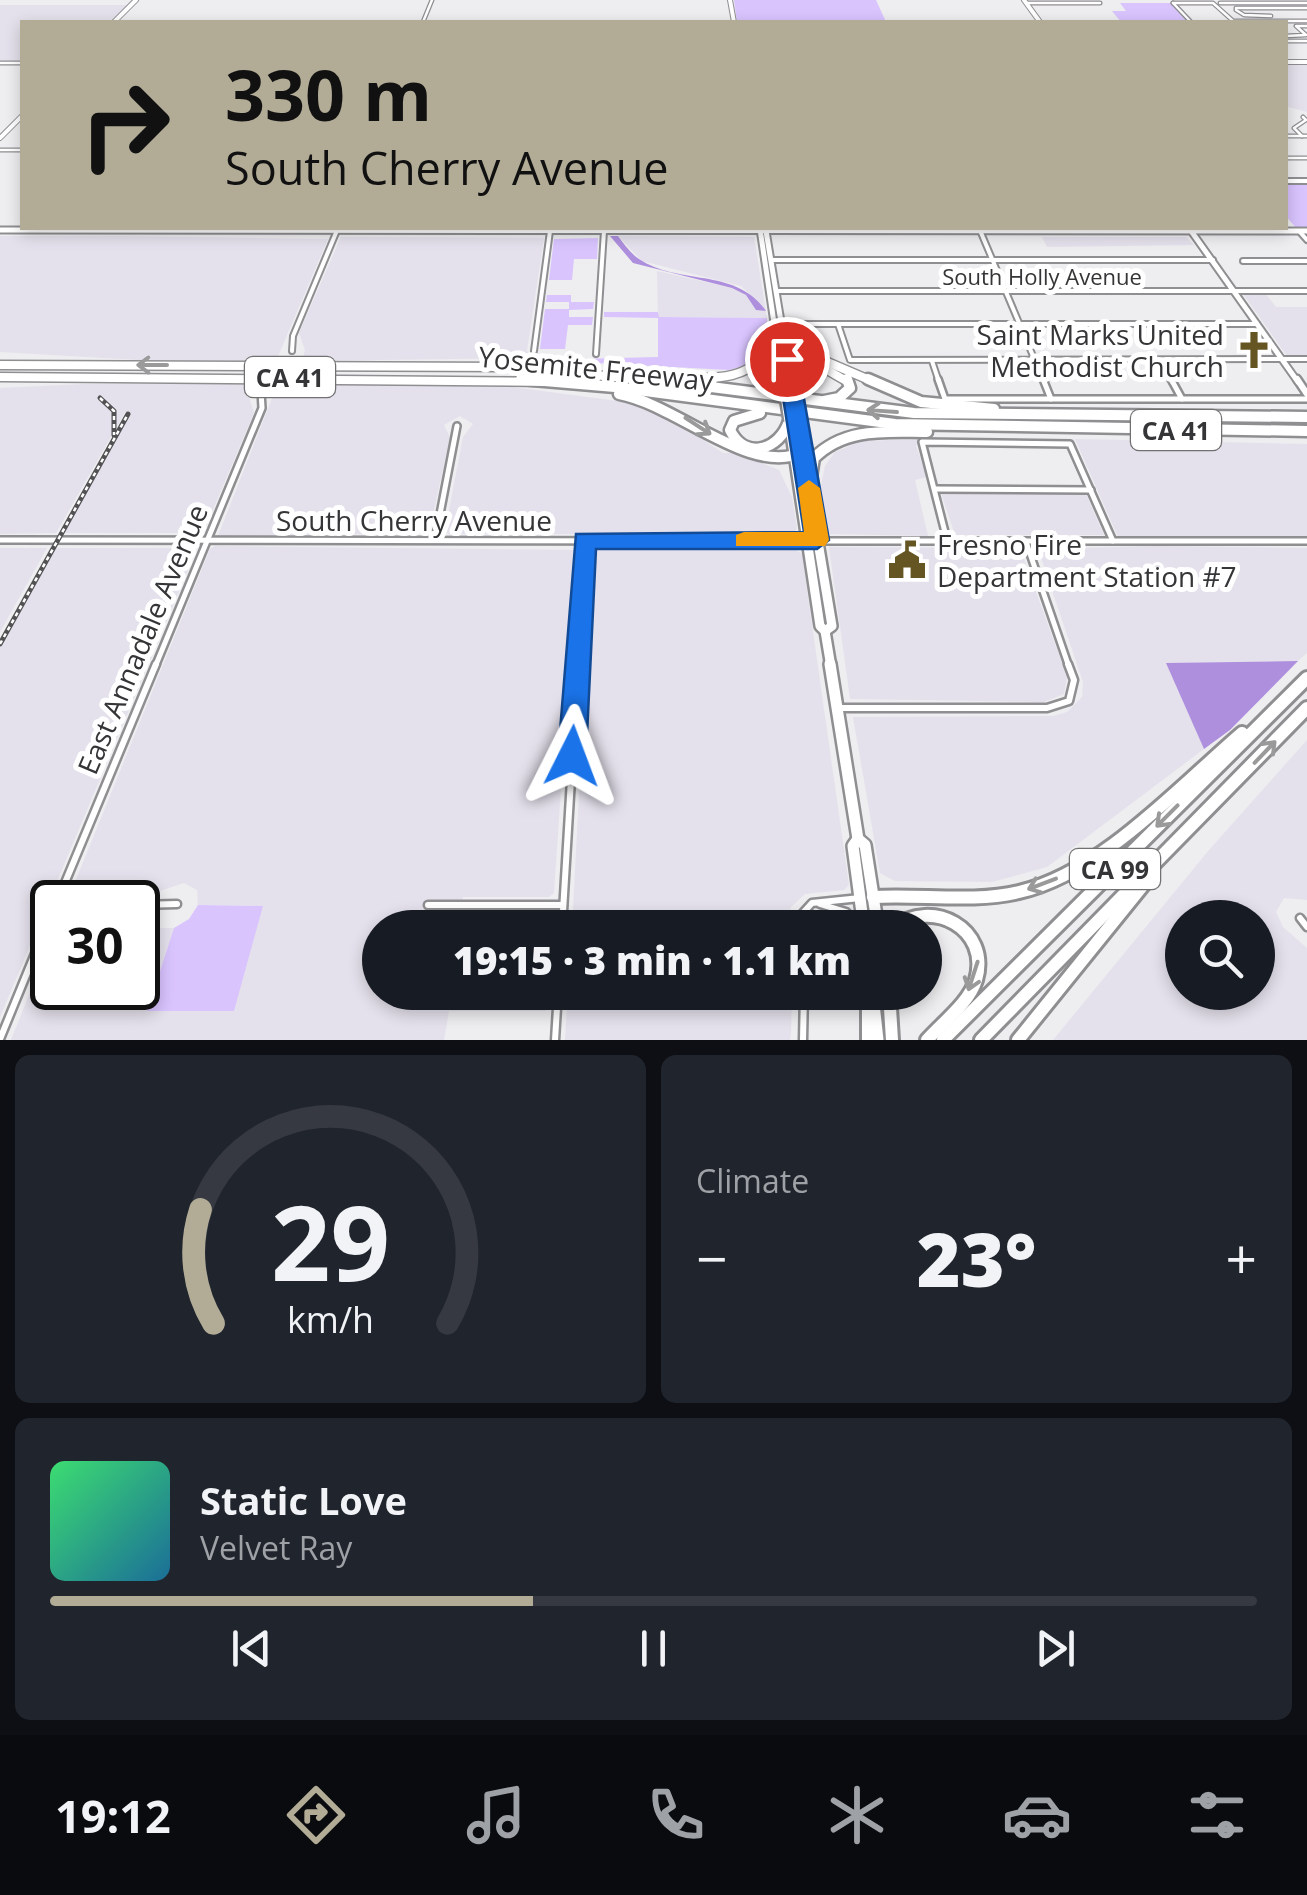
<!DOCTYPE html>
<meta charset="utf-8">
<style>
body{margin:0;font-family:"Open Sans",sans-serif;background:#20242c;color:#f1f3f6;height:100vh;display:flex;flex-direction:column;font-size:38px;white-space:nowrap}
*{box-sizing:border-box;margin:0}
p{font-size:32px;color:#9ea1a6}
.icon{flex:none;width:55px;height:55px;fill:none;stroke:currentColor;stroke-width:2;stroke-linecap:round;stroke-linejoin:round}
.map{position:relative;height:1040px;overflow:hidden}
.drawer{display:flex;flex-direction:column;gap:15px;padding:15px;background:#0d0f14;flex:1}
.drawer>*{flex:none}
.top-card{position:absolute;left:20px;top:20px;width:1268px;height:210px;border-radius:0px;box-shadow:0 5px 15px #0003;background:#b2ac97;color:#111;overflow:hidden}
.controls{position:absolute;left:1165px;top:900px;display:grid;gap:20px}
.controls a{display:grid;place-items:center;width:110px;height:110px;border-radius:50%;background:#171b24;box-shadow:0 5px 15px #0003;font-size:50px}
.speed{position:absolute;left:30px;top:880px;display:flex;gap:20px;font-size:50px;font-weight:700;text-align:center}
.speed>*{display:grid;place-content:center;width:130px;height:130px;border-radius:50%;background:#171b24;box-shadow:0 5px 15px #0003;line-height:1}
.speed .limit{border:5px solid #111;border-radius:15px;background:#fff;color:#111}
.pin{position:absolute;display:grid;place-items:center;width:85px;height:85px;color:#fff;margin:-42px;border:5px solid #fff;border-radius:50%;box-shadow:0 2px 10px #0007}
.me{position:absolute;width:110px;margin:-55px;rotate:3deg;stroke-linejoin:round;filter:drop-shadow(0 0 8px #0008)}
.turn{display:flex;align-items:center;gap:35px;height:210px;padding:0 40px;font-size:45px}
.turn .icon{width:130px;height:130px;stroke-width:2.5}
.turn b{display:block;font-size:70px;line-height:85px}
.big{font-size:75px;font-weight:800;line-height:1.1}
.drawer .card{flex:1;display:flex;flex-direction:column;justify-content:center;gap:15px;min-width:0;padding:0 35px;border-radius:15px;background:#20242c}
.drawer .dial{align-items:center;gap:0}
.dial svg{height:260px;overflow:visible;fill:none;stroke:#363941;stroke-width:7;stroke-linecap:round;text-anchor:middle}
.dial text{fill:#f1f3f6;stroke:none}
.song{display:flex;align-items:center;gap:30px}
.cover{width:120px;height:120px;border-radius:15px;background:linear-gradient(135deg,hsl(140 70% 55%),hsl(200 70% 35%))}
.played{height:10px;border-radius:5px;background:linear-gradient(90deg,#b2ac97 40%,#363941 40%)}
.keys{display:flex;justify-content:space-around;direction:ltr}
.heat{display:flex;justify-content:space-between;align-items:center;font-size:55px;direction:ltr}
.drawer .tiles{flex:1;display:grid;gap:15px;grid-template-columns:1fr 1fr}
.card:last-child{grid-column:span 2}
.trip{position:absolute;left:362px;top:910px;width:580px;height:100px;border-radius:50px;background:#171b24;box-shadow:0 5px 15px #0003;font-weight:800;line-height:100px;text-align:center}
.menu{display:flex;height:160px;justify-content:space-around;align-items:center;background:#090b0e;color:#9ea1a6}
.menu .icon{width:70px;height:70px}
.menu .current{color:#b2ac97}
.menu b{font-size:45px;color:#f1f3f6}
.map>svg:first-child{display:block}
.built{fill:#e5e1ec;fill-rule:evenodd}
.green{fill:#d9c4fe}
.water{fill:#ae8fde}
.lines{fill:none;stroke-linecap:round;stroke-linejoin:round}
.minor-far3-casing{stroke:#8f8e91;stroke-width:5}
.minor-far2-casing{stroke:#8f8e91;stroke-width:8}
.minor-far1-casing{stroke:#8f8e91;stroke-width:10}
.minor-casing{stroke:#8f8e91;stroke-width:11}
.tertiary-far2-casing{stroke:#8f8e91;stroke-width:6}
.tertiary-far1-casing{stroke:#8f8e91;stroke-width:9}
.tertiary-casing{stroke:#8f8e91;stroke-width:11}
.secondary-far1-casing{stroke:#8f8e91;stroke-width:9}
.secondary-casing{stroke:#8f8e91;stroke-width:11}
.primary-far2-casing{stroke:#8f8e91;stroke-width:10}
.primary-far1-casing{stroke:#8f8e91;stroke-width:14}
.primary-casing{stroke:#8f8e91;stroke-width:16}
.motorway-far2-casing{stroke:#8f8e91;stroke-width:11}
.motorway-far1-casing{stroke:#8f8e91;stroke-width:15}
.motorway-casing{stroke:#8f8e91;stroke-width:18}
.minor-far3{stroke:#fff;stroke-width:2.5}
.minor-far2{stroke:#fff;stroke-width:4}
.minor-far1{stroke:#fff;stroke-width:5}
.minor{stroke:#fff;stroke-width:6}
.tertiary-far2{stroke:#fff;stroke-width:4}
.tertiary-far1{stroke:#fff;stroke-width:5}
.tertiary{stroke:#fff;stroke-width:6}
.secondary-far1{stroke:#fff;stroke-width:5}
.secondary{stroke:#fff;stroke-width:6}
.primary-far2{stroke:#fff;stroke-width:6}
.primary-far1{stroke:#fff;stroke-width:9}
.primary{stroke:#fff;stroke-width:11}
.motorway-far2{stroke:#fff;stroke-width:8}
.motorway-far1{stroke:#fff;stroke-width:10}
.motorway{stroke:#fff;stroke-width:12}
.rail-casing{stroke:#525153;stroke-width:5}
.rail{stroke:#fff;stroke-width:2.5;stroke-dasharray:4;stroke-linecap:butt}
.primary-bridge-casing{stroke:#8f8e91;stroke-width:14;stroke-linecap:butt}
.primary-bridge{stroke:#fff;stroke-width:9}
.oneway{stroke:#9a9a9a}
.route{fill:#1a73e8;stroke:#114b97;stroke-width:2.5}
.slow{fill:#f59e0b}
.labels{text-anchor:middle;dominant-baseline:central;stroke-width:10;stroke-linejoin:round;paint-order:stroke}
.far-street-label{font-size:22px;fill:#353436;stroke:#fff}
.shield{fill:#fff;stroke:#727172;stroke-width:2.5}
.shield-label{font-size:25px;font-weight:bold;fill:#353436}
.poi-label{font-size:28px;fill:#353436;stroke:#fff;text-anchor:end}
.street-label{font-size:28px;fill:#353436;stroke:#fff}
</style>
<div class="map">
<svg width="1307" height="1040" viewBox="0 0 1307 1040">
<rect width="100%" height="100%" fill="#eeedf0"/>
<g class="built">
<path d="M0 5H128L111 22H22V61H0Z"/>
<path d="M1285 65H1307V112L1285 106Z"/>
<path d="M0 236H119L328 239 276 361 138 360 0 352Z"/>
<path d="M618 236 754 237 767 318 658 317 657 271 732 288 746 295 756 310H765L741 286 642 261Z"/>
<path d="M341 237 544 238 527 351 533 358 302 361 305 350 299 333Z"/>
<path d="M1042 237H1186L1194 245 1047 247Z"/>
<path d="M1265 293 1276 307H1307V356H1287L1243 294Z"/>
<path d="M278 383 489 384 633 403 665 415 723 453H736L779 470 792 497 797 529 791 534H448L445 531 463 437 473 424 460 416 444 425 450 437 429 533 218 536Z"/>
<path d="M85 384H252L248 393 254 413 203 533H64L131 412H125L56 533 0 534V388Z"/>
<path d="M920 439 916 446 927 477 915 480 928 536 830 534 823 530 818 500 825 466 835 452 862 441Z"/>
<path d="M1075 439 1307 444V536L1118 537Z"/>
<path d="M1085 492 1104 535H955L941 493Z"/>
<path d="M215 546 577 550 554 893 549 897H463L460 915 548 916 552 927 380 928V992L548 993 546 1011H449L444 1040H11L52 937V988H138V915L159 928H174L147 1011 262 906 198 905 197 890 184 883 144 896H74L71 892 210 549Z"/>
<path d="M1156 546 1307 548V653L1298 661 1167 664 1204 749 1047 867 992 882 895 881 880 873 853 717 1053 716 1067 712 1082 697 1083 682 1038 549Z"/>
<path d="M829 547 1020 548 1067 677 1064 694 1044 702 850 699Z"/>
<path d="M0 548H47L0 632Z"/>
<path d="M55 548H190L195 553 0 1017V648Z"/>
<path d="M596 548H793L802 554 849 885 844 890 805 894 791 907 786 927H572L592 551Z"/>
<path d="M1307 740V900L1284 898 1276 912 1283 927 1307 948V1040H1053L1209 850ZM1182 918H1258V992H1182Z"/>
<path d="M568 993H792L791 1034 790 1040H565Z"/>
</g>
<g class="green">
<path d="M734 0H876L886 22H737Z"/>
<path d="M1120 3H1170L1188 22H1121L1112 11H1126Z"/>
<path d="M1285 181 1307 182V229H1297L1285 215Z"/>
<path d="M598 238 597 259H574L572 280H549L554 239Z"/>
<path d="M547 295H571V302H594L593 309 569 310V317H593L592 325H568L565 349H540L545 309H569V302H546Z"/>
<path d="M604 312H658L659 317 767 318 768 343 751 364 729 370 539 360 658 357V318L604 317Z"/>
<path d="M198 905 263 906 234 1011H147L174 928 189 919Z"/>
</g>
<g class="water">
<path d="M610 236H618C624 244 631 254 639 259 679 286 736 267 766 311L756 310 746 295 732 288 633 263Z"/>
<path d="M1298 661 1230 730 1204 749 1166 663Z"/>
</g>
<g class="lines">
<g class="minor-far3-casing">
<g id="minor-far3">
<path d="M1027 3H1100"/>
<path d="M1173 3H1213L1232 20"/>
<path d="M1173 3 1191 22"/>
<path d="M1220 3H1307"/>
<path d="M1236 8H1307"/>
<path d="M1236 10 1244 15 1271 16"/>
<path d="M1233 21H1307"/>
<path d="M423 22 432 0"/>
<path d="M1285 36 1306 35 1296 26H1307"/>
<path d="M1285 41H1307"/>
<path d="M0 63H22"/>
<path d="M1285 136H1307"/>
<path d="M1302 136 1294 128 1306 120 1303 117"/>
<path d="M0 150H22"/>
<path d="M1285 158H1307"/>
</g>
</g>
<g class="minor-far2-casing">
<g id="minor-far2">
<path d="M1285 181H1307"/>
<path d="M979 228 1044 382"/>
<path d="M1299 231 1307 240"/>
<path d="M771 260H1213"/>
<path d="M1243 261H1307"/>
<path d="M776 291H1307"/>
<path d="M782 324H1257"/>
<path d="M838 324 850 360 1307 359"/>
<path d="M292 351 293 336 338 228"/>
<path d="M534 351 550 231"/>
<path d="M596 354 604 231"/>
<path d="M932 361 939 382"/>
<path d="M1160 361 1172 382"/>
</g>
</g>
<g class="minor-far1-casing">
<g id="minor-far1">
<path d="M938 379 945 399H1307"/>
<path d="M1043 379 1051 399"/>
<path d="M1171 379 1182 399"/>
<path d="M935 489 1091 490"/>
<path d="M0 540 807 541"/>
<path d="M435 540 457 426"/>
<path d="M947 540 922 442 1070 444 1113 541"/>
<path d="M818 541H1307"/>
<path d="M1026 542 1069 667"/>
<path d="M155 667 262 408 261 391"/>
<path d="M577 667 585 540"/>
</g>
</g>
<g class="minor-casing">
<g id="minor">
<path d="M841 708H1047L1069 701 1074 680 1068 664"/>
<path d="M57 902 156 664"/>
<path d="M820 904 846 912 862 927"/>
<path d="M138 905 177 904"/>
<path d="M428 905H563"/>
<path d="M1300 918 1307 927"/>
<path d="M562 928 578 664"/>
<path d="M798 928 801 915 812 903 860 898"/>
<path d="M0 1039 52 912"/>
<path d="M555 1040 558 992"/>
<path d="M803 1040 804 992"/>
</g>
</g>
<g class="tertiary-far2-casing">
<g id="tertiary-far2">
<path d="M730 0 734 22"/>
<path d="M1024 0 1040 22"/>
<path d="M114 22 136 0"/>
<path d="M1285 62H1307"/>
<path d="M0 138 22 116"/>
</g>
</g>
<g class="tertiary-far1-casing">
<path id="tertiary-far1" d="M1189 228 1298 382"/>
</g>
<g class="tertiary-casing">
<path id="tertiary" d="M1297 379 1307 394"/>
</g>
<g class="secondary-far1-casing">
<g id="secondary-far1">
<path d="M760 229 780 363"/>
<path d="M0 230 1307 231"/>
<path d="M766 231 791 382"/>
</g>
</g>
<g class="secondary-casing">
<path id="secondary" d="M790 379 792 391"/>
</g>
<g class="primary-far2-casing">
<path id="primary-far2" d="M780 363 783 382"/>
</g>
<g class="primary-far1-casing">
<g id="primary-far1">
<path d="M782 379 784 390"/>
<path d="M789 421 820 626 825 631 831 667"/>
<path d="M798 422 832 626 825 631"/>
</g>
</g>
<g class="primary-casing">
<g id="primary">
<path d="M830 664 858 839 865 845 878 928"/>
<path d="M858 839 853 846 864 928"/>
<path d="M873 995 878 1040"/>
</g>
</g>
<g class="motorway-far2-casing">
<g id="motorway-far2">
<path d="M780 363 825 361 874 382"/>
<path d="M0 365 508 367 668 382"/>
<path d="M660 375C706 379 759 387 775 333"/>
<path d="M0 377 552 382"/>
<path d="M797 382 802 371 822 367 848 382"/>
</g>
</g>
<g class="motorway-far1-casing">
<g id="motorway-far1">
<path d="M521 379 615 387 895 424 1307 431"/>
<path d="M648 379 914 413 1307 417"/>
<path d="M868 379 921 402 994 409"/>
<path d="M793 392 798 379"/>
<path d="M619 394C678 405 750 477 803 452"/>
<path d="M824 401 839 398 850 388 847 379"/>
<path d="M760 413 734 421 730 430C745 461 780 450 789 421"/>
<path d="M809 490 814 458C845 427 886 432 927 432"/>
</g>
</g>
<g class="motorway-casing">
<g id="motorway">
<path d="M873 897C921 894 972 903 1019 892 1100 874 1180 786 1242 733"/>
<path d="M893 928C932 897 991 929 976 980 969 1003 943 1022 927 1040"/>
<path d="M868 992V1040"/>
<path d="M889 992 892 1040"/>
<path d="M943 1040 1307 678"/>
<path d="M981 1040 1307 708"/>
<path d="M1018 1040 1152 874"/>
</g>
</g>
<use href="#minor-far3" class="minor-far3"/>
<use href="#minor-far2" class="minor-far2"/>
<use href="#minor-far1" class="minor-far1"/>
<use href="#minor" class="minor"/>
<use href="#tertiary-far2" class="tertiary-far2"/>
<use href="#tertiary-far1" class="tertiary-far1"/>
<use href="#tertiary" class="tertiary"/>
<use href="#secondary-far1" class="secondary-far1"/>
<use href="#secondary" class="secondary"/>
<use href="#primary-far2" class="primary-far2"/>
<use href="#primary-far1" class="primary-far1"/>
<use href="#primary" class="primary"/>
<use href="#motorway-far2" class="motorway-far2"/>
<use href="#motorway-far1" class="motorway-far1"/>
<use href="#motorway" class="motorway"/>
<g class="rail-casing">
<g id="rail">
<path d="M100 398 114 411V435"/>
<path d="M0 644 128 414"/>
</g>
</g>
<use href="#rail" class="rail"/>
<g class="primary-bridge-casing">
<g id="primary-bridge">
<path d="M784 390 789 421"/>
<path d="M793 392 798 422"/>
</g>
</g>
<use href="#primary-bridge" class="primary-bridge"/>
</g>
<defs><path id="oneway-shaft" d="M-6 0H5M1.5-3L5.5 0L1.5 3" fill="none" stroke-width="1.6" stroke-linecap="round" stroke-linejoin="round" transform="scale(2.5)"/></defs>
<g class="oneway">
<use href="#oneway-shaft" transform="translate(152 365) rotate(-180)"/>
<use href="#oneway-shaft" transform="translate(882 411) rotate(-176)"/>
<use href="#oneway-shaft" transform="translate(698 426) rotate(33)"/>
<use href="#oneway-shaft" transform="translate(1265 752) rotate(-46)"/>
<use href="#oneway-shaft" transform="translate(1167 816) rotate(135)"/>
<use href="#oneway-shaft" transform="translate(1042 884) rotate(159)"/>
<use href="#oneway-shaft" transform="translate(973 976) rotate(108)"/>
</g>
<path class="route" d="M787 353 797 359 829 540 817 549H596L586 756 582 765 572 768 562 765 558 756 576 534 804 532 777 359Z"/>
<path class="slow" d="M809 480 820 488 829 540 825 546H736V535L744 532H804L798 488Z"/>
<defs>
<g id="church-bare" transform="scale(3)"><path d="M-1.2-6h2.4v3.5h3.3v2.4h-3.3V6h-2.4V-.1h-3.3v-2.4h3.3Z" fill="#645522" stroke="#fff" stroke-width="2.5" paint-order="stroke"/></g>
<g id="civic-bare" transform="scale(3)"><path d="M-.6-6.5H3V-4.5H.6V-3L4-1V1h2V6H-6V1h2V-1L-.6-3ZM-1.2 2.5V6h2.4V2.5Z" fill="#645522" stroke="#fff" stroke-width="2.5" paint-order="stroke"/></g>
</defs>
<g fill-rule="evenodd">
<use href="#church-bare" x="1254" y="350"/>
<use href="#civic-bare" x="907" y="560"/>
</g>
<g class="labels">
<g class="far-street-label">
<text x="1042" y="276">South Holly Avenue</text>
</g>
<g class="shield">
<rect x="245" y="357" width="90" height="40" rx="8"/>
<rect x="1131" y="410" width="90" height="40" rx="8"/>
<rect x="1070" y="849" width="90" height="40" rx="8"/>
</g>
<g class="shield-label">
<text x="290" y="377">CA 41</text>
<text x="1176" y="430">CA 41</text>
<text x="1115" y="869">CA 99</text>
</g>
<g class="poi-label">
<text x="1224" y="334">Saint Marks United<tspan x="1224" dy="32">Methodist Church</tspan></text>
<text x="937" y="544" text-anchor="start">Fresno Fire<tspan x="937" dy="32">Department Station #7</tspan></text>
</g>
<g class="street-label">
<text transform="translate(596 368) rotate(6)">Yosemite Freeway</text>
<text x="414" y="520">South Cherry Avenue</text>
<text transform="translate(142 639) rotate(-67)">East Annadale Avenue</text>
</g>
</g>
</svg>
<div class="controls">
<a><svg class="icon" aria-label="search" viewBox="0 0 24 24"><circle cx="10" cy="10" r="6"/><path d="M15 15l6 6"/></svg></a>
</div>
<div class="speed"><div class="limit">30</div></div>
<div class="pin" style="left:787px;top:359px;background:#d93025"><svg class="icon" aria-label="arrive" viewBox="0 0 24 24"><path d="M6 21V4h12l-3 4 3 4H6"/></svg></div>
<svg class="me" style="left:572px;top:756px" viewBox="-20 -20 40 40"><path d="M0-17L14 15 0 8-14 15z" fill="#1a73e8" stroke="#fff" stroke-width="4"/></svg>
<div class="trip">19:15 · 3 min · 1.1 km</div>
<div class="top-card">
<div class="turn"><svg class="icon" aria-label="right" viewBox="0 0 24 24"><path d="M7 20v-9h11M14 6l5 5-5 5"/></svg><div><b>330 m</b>South Cherry Avenue</div></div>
</div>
</div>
<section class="drawer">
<div class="tiles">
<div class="card dial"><svg viewBox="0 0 100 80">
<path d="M14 69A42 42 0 1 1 86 69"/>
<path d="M14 69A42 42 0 0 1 10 34" stroke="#b2ac97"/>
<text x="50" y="56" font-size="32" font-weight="700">29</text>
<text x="50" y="72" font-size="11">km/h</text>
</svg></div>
<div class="card"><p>Climate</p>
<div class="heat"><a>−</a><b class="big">23°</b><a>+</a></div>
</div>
<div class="card">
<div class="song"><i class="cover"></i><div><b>Static Love</b><p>Velvet Ray</p></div></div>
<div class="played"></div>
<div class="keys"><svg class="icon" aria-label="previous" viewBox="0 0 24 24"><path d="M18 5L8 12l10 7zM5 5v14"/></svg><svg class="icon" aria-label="pause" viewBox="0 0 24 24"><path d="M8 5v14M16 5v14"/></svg><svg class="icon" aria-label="next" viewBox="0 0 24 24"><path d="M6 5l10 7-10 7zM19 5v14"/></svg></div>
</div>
</div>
</section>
<nav class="menu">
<b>19:12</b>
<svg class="icon current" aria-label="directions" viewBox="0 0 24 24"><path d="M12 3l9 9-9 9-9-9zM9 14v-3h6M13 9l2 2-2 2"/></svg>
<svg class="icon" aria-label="music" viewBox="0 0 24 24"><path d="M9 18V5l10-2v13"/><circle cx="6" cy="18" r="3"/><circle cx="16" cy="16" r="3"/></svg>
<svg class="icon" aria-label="phone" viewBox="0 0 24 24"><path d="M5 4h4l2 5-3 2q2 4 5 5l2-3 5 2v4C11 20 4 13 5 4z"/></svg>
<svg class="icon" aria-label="climate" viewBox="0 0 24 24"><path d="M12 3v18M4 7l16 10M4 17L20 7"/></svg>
<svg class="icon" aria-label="car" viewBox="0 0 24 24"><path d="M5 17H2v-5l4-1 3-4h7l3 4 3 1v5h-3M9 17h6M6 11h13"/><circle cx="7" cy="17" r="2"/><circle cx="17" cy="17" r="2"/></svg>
<svg class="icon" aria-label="filters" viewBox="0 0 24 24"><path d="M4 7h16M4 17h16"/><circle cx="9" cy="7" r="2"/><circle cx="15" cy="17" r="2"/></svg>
</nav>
